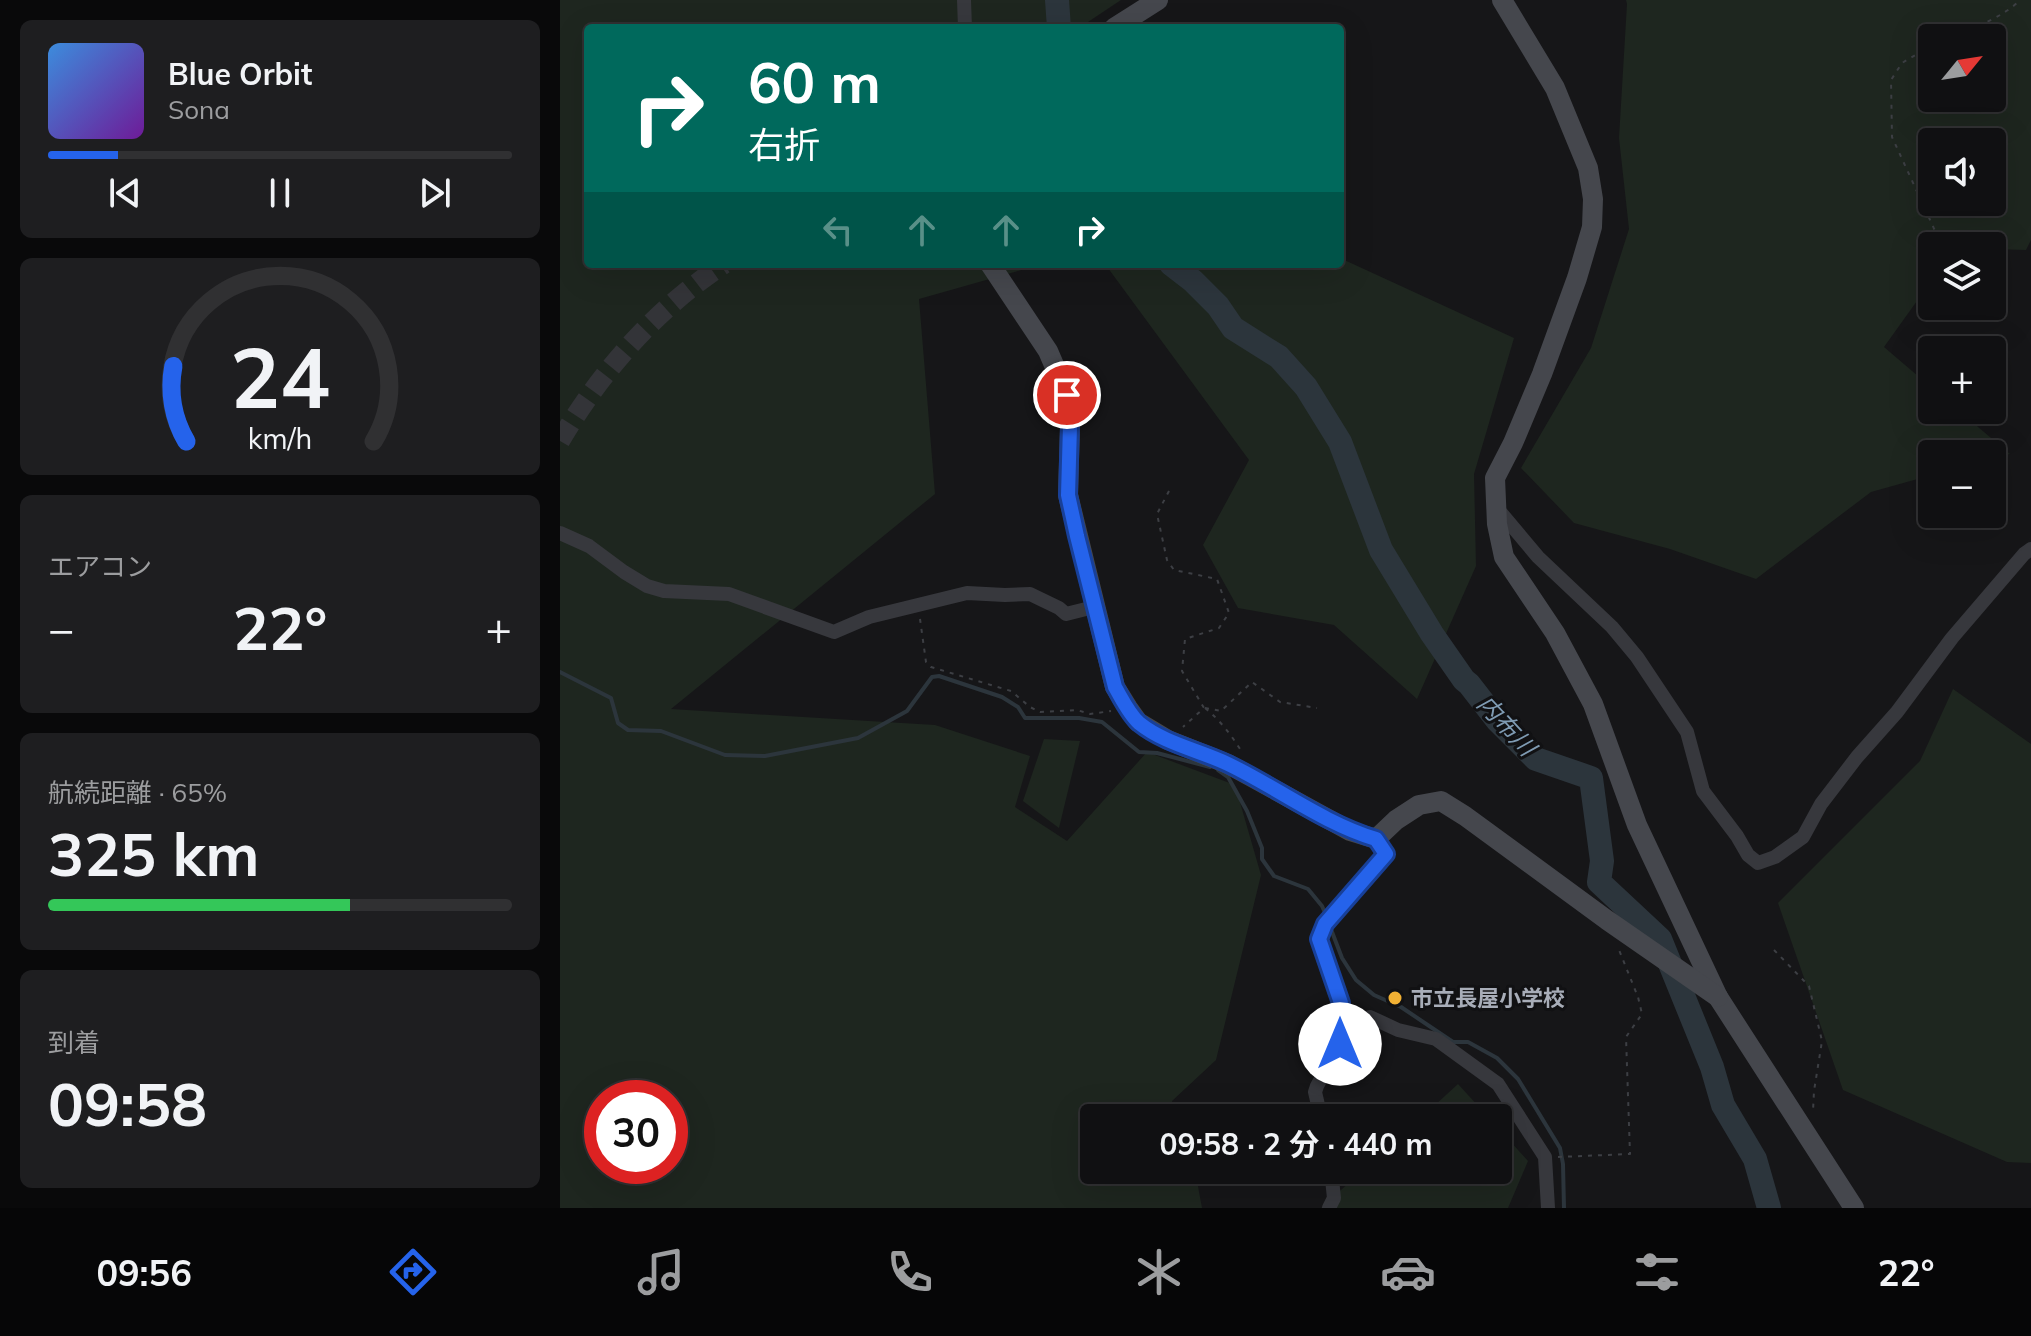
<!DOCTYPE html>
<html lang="ja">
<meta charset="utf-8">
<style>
body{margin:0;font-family:Mulish,"Noto Sans JP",sans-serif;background:#1e1e20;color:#f1f3f6;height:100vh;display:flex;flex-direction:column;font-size:30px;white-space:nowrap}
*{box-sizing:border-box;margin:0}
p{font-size:26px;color:#9c9d9f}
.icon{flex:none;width:44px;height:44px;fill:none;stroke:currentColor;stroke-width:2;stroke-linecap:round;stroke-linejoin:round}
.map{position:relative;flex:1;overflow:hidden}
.details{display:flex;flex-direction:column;gap:20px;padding:20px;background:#09090a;width:560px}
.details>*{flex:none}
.banner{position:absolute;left:24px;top:24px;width:760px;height:244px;border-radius:8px;box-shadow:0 8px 32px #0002,0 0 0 2px #303032;background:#00695c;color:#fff;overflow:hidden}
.needle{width:52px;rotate:60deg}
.buttons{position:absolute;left:1358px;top:24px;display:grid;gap:16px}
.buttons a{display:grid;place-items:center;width:88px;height:88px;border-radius:8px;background:#101012;box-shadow:0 8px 32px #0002,0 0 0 2px #303032;font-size:40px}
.speed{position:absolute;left:24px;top:1080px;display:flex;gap:16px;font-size:40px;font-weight:700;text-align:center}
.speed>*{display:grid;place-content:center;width:104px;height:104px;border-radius:50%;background:#101012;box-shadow:0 8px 32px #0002,0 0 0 2px #303032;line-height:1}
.speed .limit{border:12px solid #d22;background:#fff;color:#111}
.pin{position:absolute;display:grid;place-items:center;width:68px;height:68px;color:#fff;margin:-34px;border:4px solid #fff;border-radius:50%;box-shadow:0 2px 8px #0007}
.me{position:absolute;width:88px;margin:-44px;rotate:0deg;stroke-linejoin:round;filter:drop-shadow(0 0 6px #0008)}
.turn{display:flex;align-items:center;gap:28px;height:168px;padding:0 32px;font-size:36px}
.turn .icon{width:104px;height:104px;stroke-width:2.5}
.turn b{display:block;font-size:56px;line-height:68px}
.lanes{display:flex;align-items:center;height:76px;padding:0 32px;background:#0003;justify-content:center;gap:40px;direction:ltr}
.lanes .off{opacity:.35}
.big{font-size:60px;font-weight:700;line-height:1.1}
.details .tile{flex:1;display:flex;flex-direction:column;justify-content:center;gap:12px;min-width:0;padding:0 28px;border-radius:12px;background:#1e1e20}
.details .dial{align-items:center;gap:0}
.dial svg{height:208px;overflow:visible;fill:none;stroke:#303032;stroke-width:7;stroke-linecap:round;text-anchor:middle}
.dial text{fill:#f1f3f6;stroke:none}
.song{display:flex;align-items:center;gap:24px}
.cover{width:96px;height:96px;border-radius:12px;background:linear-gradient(135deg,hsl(210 70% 55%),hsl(280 70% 35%))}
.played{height:8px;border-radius:4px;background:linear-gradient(90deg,#2563eb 15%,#303032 15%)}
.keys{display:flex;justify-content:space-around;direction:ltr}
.heat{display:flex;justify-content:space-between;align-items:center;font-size:44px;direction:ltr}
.charge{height:12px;border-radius:6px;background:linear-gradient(90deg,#34c759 65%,#303032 0)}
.trip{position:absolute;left:520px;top:1104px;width:432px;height:80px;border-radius:8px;background:#101012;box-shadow:0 8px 32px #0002,0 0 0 2px #303032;font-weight:700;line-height:80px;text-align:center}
.tabs{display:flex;height:128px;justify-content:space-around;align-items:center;background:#060607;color:#9c9d9f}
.tabs .icon{width:56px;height:56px}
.tabs .selected{color:#2563eb}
.tabs b{font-size:36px;color:#f1f3f6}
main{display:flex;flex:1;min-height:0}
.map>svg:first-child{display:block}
.green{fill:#1e261f;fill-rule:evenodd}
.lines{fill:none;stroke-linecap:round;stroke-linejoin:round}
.stream{stroke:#2c353c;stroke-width:4}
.river{stroke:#2c353c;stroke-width:24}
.secondary-tunnel{stroke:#333438;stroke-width:20;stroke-dasharray:20 10;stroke-linecap:butt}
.path{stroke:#3d3f44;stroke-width:2;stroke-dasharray:4 6;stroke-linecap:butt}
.street{stroke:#37383d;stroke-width:14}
.secondary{stroke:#45474d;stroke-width:20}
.route-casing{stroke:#184099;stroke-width:20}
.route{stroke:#2563eb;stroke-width:14}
.poi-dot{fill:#f2b134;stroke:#111113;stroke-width:3}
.labels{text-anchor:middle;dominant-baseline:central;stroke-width:6;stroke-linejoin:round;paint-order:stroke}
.poi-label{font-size:22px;font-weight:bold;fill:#a8adb8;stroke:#111113;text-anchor:start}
.water-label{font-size:24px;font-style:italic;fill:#7f9bb3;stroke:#111113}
</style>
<main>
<section class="details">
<div class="tile">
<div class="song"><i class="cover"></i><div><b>Blue Orbit</b><p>Sona</p></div></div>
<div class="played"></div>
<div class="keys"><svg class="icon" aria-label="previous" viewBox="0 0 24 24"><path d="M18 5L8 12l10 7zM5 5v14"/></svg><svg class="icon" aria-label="pause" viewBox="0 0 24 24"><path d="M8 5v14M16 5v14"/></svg><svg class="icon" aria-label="next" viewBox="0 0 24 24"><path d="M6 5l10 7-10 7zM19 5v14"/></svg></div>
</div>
<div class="tile dial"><svg viewBox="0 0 100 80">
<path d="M14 69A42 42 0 1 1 86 69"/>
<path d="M14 69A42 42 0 0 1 9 40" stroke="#2563eb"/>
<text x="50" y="56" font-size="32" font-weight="700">24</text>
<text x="50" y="72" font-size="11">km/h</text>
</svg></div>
<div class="tile"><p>エアコン</p>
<div class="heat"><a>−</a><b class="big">22°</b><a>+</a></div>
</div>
<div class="tile"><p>航続距離 · 65%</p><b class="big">325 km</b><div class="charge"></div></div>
<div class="tile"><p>到着</p><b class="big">09:58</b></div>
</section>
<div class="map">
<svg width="1471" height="1208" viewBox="0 0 1471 1208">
<rect width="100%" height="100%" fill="#161618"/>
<g class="green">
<path d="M0 0H561L519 28H28V264H483L359 299 375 494 111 709 375 725 470 756 455 807 507 841 587 752 675 785 701 875 656 1060 612 1101 617 1118H534V1170H635L642 1208H0ZM42 1098H110V1166H42Z"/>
<path d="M1066 0H1471V240L1466 250 1432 249V246H1372V280L1324 347 1372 388V410H1398L1450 454 1432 459V454H1372V475L1311 492 1196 579 1110 549 1014 523 961 468 1031 348 1069 229 1059 138 1067 4ZM1372 38H1432V98H1372ZM1372 142H1432V202H1372Z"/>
<path d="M780 258 954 338 914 474 916 566 857 699 774 625 678 608 643 545 689 460 545 264H780Z"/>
<path d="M1393 689 1471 744V1163L1447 1162 1283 1090 1218 903 1360 761Z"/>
<path d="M484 739 520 741 499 828 463 801Z"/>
<path d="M898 1084 929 1118H861Z"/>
<path d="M938 1128 968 1161 948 1208H761L803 1170H938Z"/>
</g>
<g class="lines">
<g class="stream">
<path d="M0 672 51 698 58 723 68 730 101 731 165 755 205 756 298 738 347 711 372 677 379 676 442 697 458 707 465 718H519L542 722 579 752 597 753 650 767"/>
<path d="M658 770 668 777 687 811 702 848V859L714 876 748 889 762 906 766 915"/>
<path d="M769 924 782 958 796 980 814 995 841 1007 893 1042H908L937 1058 958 1079 1000 1148 1003 1164 1004 1208"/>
</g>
<g class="river">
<path d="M497 0 499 28"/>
<path d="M611 264 633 281 658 306 673 328 719 357 746 387 780 442 821 550 872 634 904 680 909 684 937 720 976 759 1031 778 1042 861 1039 882 1100 939 1152 1067 1163 1105 1195 1159 1209 1208"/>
</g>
<path class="secondary-tunnel" d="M0 441C41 371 96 309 164 264"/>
<g class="path">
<path d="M1391 38C1412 29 1445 16 1460 0"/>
<path d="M1372 45 1342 63 1331 80 1332 137 1382 246"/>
<path d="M609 491 597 514 607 560 614 570 657 579 669 613 659 628 625 639 622 671 644 708 623 727"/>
<path d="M360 619 366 662 371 667 451 691 470 707 480 712 517 710 530 714 551 711"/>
<path d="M645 708 661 711 692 682 720 702 757 708"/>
<path d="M645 708C661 721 671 735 682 752"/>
<path d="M1214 950 1249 986 1262 1041 1254 1091 1253 1111"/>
<path d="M998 1157 1070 1154 1066 1037 1082 1014 1078 997 1059 950"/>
</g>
<g class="street">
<path d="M404 0 405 28"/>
<path d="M936 507 978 557 1052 627 1077 657 1127 732 1143 791 1177 836 1188 855 1198 863 1215 857 1243 837 1261 804 1297 757 1337 712 1392 638 1464 554 1471 549"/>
<path d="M0 533 29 546 64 572 87 586 104 591 169 594 274 632 309 617 407 593 445 595 470 594 499 608 506 614 534 607"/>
<path d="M782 1027 810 1017 838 1030 876 1039 938 1084 985 1157 988 1208"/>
<path d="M761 1118 755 1092 757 1086 780 1044 783 1035 781 1003 759 939 765 924 826 854 816 839"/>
<path d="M769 1208 774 1198 771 1170"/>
</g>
<g class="secondary">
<path d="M942 0 995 88 1028 168 1033 199 1032 227 1017 278 982 374 953 443 935 478 937 524 944 557 995 633 1033 704 1077 825 1158 997 1294 1208"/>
<path d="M554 28 598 0"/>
<path d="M430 264 488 351 507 395 510 426 508 495 555 687 568 708 578 722 608 740 668 764 790 831 816 839 836 820 859 805 881 801 905 816 1047 920 1158 997"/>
</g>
</g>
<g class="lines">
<g class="route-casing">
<path id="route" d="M507 395 510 426 508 495 517 536 555 687C562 699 569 714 579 723 605 744 639 750 668 764 718 788 763 823 816 839L826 854 765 924 759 939 781 1003 783 1035 780 1044"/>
</g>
<use href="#route" class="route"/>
</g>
<circle class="poi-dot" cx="835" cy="998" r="8"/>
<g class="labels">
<g class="poi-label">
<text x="851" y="998">市立長屋小学校</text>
</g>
<g class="water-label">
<text transform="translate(947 725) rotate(47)">内布川</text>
</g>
</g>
</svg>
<div class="buttons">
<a><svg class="needle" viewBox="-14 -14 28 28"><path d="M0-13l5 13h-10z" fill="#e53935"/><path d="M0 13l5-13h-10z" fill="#9c9d9f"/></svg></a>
<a><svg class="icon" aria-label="sound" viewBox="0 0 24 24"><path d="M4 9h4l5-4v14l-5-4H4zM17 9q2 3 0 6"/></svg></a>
<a><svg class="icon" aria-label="layers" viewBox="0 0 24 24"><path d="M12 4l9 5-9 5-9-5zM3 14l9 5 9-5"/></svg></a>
<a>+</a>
<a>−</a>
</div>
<div class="speed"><div class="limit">30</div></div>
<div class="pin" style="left:507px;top:395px;background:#d93025"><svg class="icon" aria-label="arrive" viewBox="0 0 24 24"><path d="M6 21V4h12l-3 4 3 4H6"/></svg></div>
<svg class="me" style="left:780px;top:1044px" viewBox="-20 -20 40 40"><circle r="19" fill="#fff"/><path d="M0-13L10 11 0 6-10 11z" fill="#2563eb"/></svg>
<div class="trip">09:58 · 2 分 · 440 m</div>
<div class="banner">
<div class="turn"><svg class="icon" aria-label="right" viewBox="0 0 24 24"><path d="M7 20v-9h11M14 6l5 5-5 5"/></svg><div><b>60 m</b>右折</div></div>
<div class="lanes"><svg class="icon off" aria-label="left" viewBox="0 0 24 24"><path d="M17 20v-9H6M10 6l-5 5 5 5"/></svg><svg class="icon off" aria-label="ahead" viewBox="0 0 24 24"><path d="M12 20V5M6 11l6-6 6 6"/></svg><svg class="icon off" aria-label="ahead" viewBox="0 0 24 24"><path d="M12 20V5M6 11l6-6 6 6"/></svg><svg class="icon" aria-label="right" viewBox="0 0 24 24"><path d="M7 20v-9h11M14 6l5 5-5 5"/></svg></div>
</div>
</div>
</main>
<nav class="tabs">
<b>09:56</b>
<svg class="icon selected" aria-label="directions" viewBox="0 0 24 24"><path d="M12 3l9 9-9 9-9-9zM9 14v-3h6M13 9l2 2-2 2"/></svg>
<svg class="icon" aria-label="music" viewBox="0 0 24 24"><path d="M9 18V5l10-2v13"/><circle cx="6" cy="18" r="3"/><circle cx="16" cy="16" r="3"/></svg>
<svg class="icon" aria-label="phone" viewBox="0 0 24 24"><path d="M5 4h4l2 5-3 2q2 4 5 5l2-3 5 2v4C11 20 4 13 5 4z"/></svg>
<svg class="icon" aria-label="climate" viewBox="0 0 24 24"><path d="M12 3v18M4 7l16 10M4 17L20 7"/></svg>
<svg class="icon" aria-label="car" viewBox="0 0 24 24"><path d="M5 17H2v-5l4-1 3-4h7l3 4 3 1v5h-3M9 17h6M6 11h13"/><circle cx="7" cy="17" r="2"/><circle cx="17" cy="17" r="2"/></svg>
<svg class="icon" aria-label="filters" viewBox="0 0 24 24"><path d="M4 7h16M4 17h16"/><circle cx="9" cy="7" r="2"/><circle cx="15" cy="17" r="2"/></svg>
<b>22°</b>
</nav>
